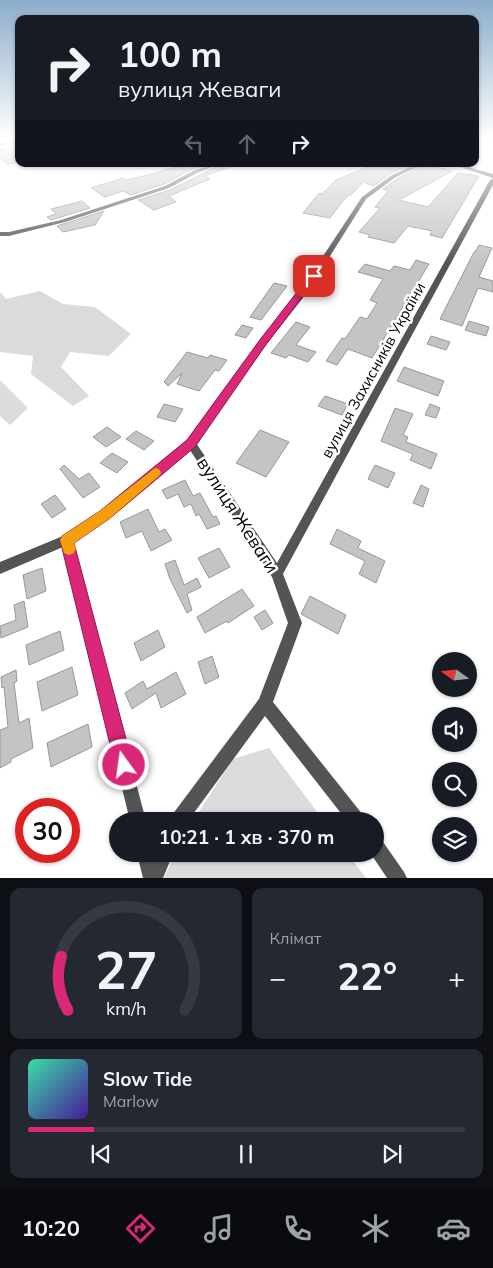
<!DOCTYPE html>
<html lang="uk">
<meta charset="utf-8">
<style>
body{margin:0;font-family:Mulish,sans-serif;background:#242831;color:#f1f3f6;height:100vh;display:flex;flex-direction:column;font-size:19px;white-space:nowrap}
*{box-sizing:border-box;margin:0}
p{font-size:16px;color:#9ea1a6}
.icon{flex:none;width:28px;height:28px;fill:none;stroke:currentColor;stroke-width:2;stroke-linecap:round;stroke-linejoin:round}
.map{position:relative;height:878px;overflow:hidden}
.panel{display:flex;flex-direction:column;gap:10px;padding:10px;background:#0d0f14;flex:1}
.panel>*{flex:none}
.guide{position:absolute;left:15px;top:15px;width:464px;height:152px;border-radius:10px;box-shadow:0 1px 4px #0004;background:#171b24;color:#f1f3f6;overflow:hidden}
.needle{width:32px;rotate:285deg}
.tools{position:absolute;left:432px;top:652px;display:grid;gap:10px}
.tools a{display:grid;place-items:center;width:45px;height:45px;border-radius:50%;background:#171b24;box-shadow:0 1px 4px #0004;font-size:25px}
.speed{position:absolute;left:15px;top:798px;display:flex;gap:10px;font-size:25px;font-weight:700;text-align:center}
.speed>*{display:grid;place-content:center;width:65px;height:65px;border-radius:50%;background:#171b24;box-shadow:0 1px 4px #0004;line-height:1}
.speed .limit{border:8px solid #d22;background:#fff;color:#111}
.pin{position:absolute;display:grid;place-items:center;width:42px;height:42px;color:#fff;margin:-21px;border-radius:10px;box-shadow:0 2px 8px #0006}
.me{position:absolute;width:55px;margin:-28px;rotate:346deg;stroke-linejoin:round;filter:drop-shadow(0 0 4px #0008)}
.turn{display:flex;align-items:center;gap:18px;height:105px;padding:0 20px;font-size:22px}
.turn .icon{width:65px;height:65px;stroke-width:2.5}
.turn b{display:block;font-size:35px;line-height:42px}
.lanes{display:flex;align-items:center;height:48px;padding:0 20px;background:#0003;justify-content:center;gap:25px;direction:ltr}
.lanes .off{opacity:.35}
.big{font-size:38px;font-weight:700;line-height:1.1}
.panel .tile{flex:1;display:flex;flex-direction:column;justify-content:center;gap:8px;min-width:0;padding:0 18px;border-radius:10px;background:#242831}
.panel .dial{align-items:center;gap:0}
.dial svg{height:130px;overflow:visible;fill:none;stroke:#363941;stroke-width:7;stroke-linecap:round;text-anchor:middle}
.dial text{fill:#f1f3f6;stroke:none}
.song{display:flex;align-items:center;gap:15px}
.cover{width:60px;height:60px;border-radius:8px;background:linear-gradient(135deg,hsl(160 70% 55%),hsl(260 70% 35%))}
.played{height:5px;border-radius:2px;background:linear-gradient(90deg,#db2777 15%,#363941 15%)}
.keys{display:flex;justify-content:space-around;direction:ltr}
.heat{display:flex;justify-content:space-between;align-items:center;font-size:28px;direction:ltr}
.panel .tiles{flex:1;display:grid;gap:10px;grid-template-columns:1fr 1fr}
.tile:last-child{grid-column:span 2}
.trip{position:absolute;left:109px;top:812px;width:275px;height:50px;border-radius:25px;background:#171b24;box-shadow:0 1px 4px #0004;font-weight:700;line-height:50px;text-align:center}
.tabs{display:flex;height:80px;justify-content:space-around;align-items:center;background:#090b0e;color:#9ea1a6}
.tabs .icon{width:35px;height:35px}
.tabs .on{color:#db2777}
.tabs b{font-size:22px;color:#f1f3f6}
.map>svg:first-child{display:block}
.green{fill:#dbdbdb}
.building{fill:#c4c4c4;stroke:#989898}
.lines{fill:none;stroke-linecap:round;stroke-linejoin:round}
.minor{fill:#545454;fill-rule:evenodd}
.route{fill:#db2777;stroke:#8e194d}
.slow{fill:#f59e0b}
.labels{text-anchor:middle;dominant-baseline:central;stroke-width:5;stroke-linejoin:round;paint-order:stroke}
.street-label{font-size:15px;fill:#000;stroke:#fff}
.near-street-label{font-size:18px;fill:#000;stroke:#fff}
</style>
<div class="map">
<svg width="493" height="878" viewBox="0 0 493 878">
<rect width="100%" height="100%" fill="#fff"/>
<g class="green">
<path d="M40 291 63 304 95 307 131 334 109 356 70 352 61 367 89 396 73 406 31 374 33 356 0 352V292L6 299Z"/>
<path d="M0 380 28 408 10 425 0 416Z"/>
<path d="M269 748 324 821H193L233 759Z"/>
<path d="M175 854H348L366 878H164Z"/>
</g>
<g class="building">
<path d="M19 146V162L8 164 0 158V148L7 149Z"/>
<path d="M186 164H208L192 169 164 184 131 195 123 191 105 197 91 188 123 178 126 180 148 175Z"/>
<path d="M222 164 235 165 205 176 210 179 169 196 176 202 154 210 138 200 170 190Z"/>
<path d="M374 164H413L391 173 374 186 363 182 351 195H349L342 202 330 218 303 213 319 193 322 194 336 180Z"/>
<path d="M426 164 452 171 399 200 428 207 458 173 479 176 442 238 430 235 432 231 408 226 394 243 368 237 370 235 359 232 380 208 375 207 388 191 383 189 397 179Z"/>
<path d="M82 201 90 208 51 220 47 217 56 214 51 209Z"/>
<path d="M104 211 95 225 63 232 57 226Z"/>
<path d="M479 245 492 248 479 277 493 281V292L478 288 462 326 440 319 474 252H475Z"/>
<path d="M416 260 429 264 372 358 348 349 337 365 326 361 342 338 345 339 360 317 367 319 377 303 370 300 383 279 358 272 365 264 390 271 394 266 410 270Z"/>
<path d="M274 283 287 286 261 320 250 317Z"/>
<path d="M469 321 489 327 486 336 465 330Z"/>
<path d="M296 322 310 327 296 345 316 352 308 362 289 355 286 358 271 353Z"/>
<path d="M242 325 253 328 246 338 235 335Z"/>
<path d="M431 336 450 342 446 350 427 344Z"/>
<path d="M187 352 208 358 210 355 227 360 219 371 215 370 199 391 177 384 182 373 168 386 164 382Z"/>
<path d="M404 367 444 381 438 396 397 381Z"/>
<path d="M325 396 348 404 342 415 318 406Z"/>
<path d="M164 404 183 409 175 422 157 417Z"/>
<path d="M430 404 440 408 436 418 425 415Z"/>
<path d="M395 408 413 414 403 435 408 437 406 442 437 454 431 469 410 460 413 454 381 441Z"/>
<path d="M107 427 121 437 106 447 93 437Z"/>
<path d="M260 430 289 442 266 477 236 463Z"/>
<path d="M136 431 154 441 144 450 126 439Z"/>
<path d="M112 453 128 462 117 473 100 463Z"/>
<path d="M64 465 79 479 89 473 100 487 83 498 60 469Z"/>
<path d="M375 465 395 473 388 488 368 479Z"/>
<path d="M185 480 193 496 200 493 213 517 216 516 220 524 207 529 199 514 196 516 191 504 184 507 178 494 167 499 162 490Z"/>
<path d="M421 485 429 489 423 507 413 503Z"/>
<path d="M55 495 66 509 52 518 41 504Z"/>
<path d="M148 509 159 532 165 529 172 540 151 551 142 531 126 538 120 522Z"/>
<path d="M337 529 361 541 358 548 385 561 376 583 359 574 365 561 330 544Z"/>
<path d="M219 548 230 567 209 578 198 558Z"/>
<path d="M175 560 184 585 197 578 201 587 187 594 192 610 187 613 170 579 165 564Z"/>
<path d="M42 568 46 591 27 599 23 575Z"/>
<path d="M242 589 254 606 228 623 227 621 205 633 197 617Z"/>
<path d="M310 596 346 615 338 634 301 614Z"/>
<path d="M24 601 28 627 1 638 0 626 16 620 14 605Z"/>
<path d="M265 610 273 623 262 630 254 617Z"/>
<path d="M158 630 165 647 141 661 134 643Z"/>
<path d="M60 631 64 650 29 665 26 645Z"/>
<path d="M212 656 219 677 205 684 198 662Z"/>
<path d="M72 667 78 695 42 711 37 682Z"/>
<path d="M16 670 17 681 14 683 19 723 29 718 33 748 11 759V762L0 768V730L8 727 4 687 2 688 1 677Z"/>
<path d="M176 672 186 694 161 708 156 693 132 709 125 693 143 681 147 689Z"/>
<path d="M88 724 92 747 51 767 47 743Z"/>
</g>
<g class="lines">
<g class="minor">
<path d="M15 140H19V142L0 146V144Z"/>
<path d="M213 164H220L197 173 169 188 65 222 9 236H0V232H9L61 220 165 186 193 171Z"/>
<path d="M417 164H424L396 177 366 199 306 294 265 346 196 443 277 563 490 180 493 178V185L283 574 302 623 273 702 363 815 365 821H347L265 716 188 821H170L172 815 259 699 288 623 272 577 190 450 108 518 73 542 146 821H130L63 547 0 574V562L63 536 100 512 187 440 259 342 300 291 362 197 392 175Z"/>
<path d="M451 164H458L493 174V178Z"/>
<path d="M375 836 381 839 404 872 407 878H387L371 854H375Z"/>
<path d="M137 854H173L163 878H143Z"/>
</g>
</g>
<linearGradient id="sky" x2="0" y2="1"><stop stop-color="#8cadcc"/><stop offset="0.53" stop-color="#fff"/><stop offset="1" stop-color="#fff" stop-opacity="0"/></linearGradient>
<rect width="493" height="263" fill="url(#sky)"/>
<path class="route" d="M311 274 318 276 265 346 195 447 109 519 74 543 133 765 130 771 124 774 118 771 115 765 60 540 62 536 100 511 187 440 259 341Z"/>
<path class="slow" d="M155 468 159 469 161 473 159 476 109 519 74 543 76 548 74 553 69 555 64 553 60 540 62 536 100 511Z"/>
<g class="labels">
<g class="street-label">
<text transform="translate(373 370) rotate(-61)">вулиця Захисників України</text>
</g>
<g class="near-street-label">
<text transform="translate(238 515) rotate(57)">вулиця Жеваги</text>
</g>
</g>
</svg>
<div class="tools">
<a><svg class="needle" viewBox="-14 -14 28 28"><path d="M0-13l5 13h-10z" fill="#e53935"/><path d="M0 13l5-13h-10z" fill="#9ea1a6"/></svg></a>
<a><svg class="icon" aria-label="sound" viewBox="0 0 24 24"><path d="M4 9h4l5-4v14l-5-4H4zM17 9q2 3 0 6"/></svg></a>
<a><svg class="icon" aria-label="search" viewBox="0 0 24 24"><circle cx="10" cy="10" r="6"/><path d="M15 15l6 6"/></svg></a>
<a><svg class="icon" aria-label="layers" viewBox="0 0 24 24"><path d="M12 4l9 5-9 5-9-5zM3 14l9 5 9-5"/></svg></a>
</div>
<div class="speed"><div class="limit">30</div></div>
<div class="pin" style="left:314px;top:276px;background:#d93025"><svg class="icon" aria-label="arrive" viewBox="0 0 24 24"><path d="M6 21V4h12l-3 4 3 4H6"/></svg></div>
<svg class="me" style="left:124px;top:765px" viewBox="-20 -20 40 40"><circle r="17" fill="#db2777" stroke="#fff" stroke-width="3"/><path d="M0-11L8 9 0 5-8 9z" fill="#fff"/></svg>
<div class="trip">10:21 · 1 хв · 370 m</div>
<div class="guide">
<div class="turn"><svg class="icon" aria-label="right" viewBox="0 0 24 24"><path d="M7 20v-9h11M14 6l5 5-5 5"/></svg><div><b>100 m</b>вулиця Жеваги</div></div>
<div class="lanes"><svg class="icon off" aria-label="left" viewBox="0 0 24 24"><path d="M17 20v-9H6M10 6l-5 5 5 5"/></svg><svg class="icon off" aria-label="ahead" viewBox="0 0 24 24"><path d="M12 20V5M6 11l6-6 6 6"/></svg><svg class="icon" aria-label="right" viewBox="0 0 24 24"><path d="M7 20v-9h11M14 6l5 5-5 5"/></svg></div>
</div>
</div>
<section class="panel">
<div class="tiles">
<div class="tile dial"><svg viewBox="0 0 100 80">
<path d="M14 69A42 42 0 1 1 86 69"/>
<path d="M14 69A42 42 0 0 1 10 36" stroke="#db2777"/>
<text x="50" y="56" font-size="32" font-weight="700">27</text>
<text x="50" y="72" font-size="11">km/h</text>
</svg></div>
<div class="tile"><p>Клімат</p>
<div class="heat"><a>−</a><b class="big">22°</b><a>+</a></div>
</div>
<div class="tile">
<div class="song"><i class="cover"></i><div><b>Slow Tide</b><p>Marlow</p></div></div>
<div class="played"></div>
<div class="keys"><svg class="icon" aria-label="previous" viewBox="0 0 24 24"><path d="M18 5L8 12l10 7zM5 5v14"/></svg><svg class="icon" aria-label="pause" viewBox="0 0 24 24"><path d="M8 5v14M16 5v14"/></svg><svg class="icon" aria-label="next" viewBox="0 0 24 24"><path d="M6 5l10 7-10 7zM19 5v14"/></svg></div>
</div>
</div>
</section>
<nav class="tabs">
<b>10:20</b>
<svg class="icon on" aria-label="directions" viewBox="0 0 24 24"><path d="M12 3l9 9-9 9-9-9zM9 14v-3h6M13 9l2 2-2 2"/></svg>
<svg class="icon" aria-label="music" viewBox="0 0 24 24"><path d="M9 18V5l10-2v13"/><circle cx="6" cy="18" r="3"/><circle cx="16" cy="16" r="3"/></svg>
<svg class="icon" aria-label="phone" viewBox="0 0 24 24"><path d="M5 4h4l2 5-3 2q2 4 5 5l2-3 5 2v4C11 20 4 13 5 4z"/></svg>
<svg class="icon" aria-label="climate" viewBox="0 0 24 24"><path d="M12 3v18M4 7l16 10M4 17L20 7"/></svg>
<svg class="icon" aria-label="car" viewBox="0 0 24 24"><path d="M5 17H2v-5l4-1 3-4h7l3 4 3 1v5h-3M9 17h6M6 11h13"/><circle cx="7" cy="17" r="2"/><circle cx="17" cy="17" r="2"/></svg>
</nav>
